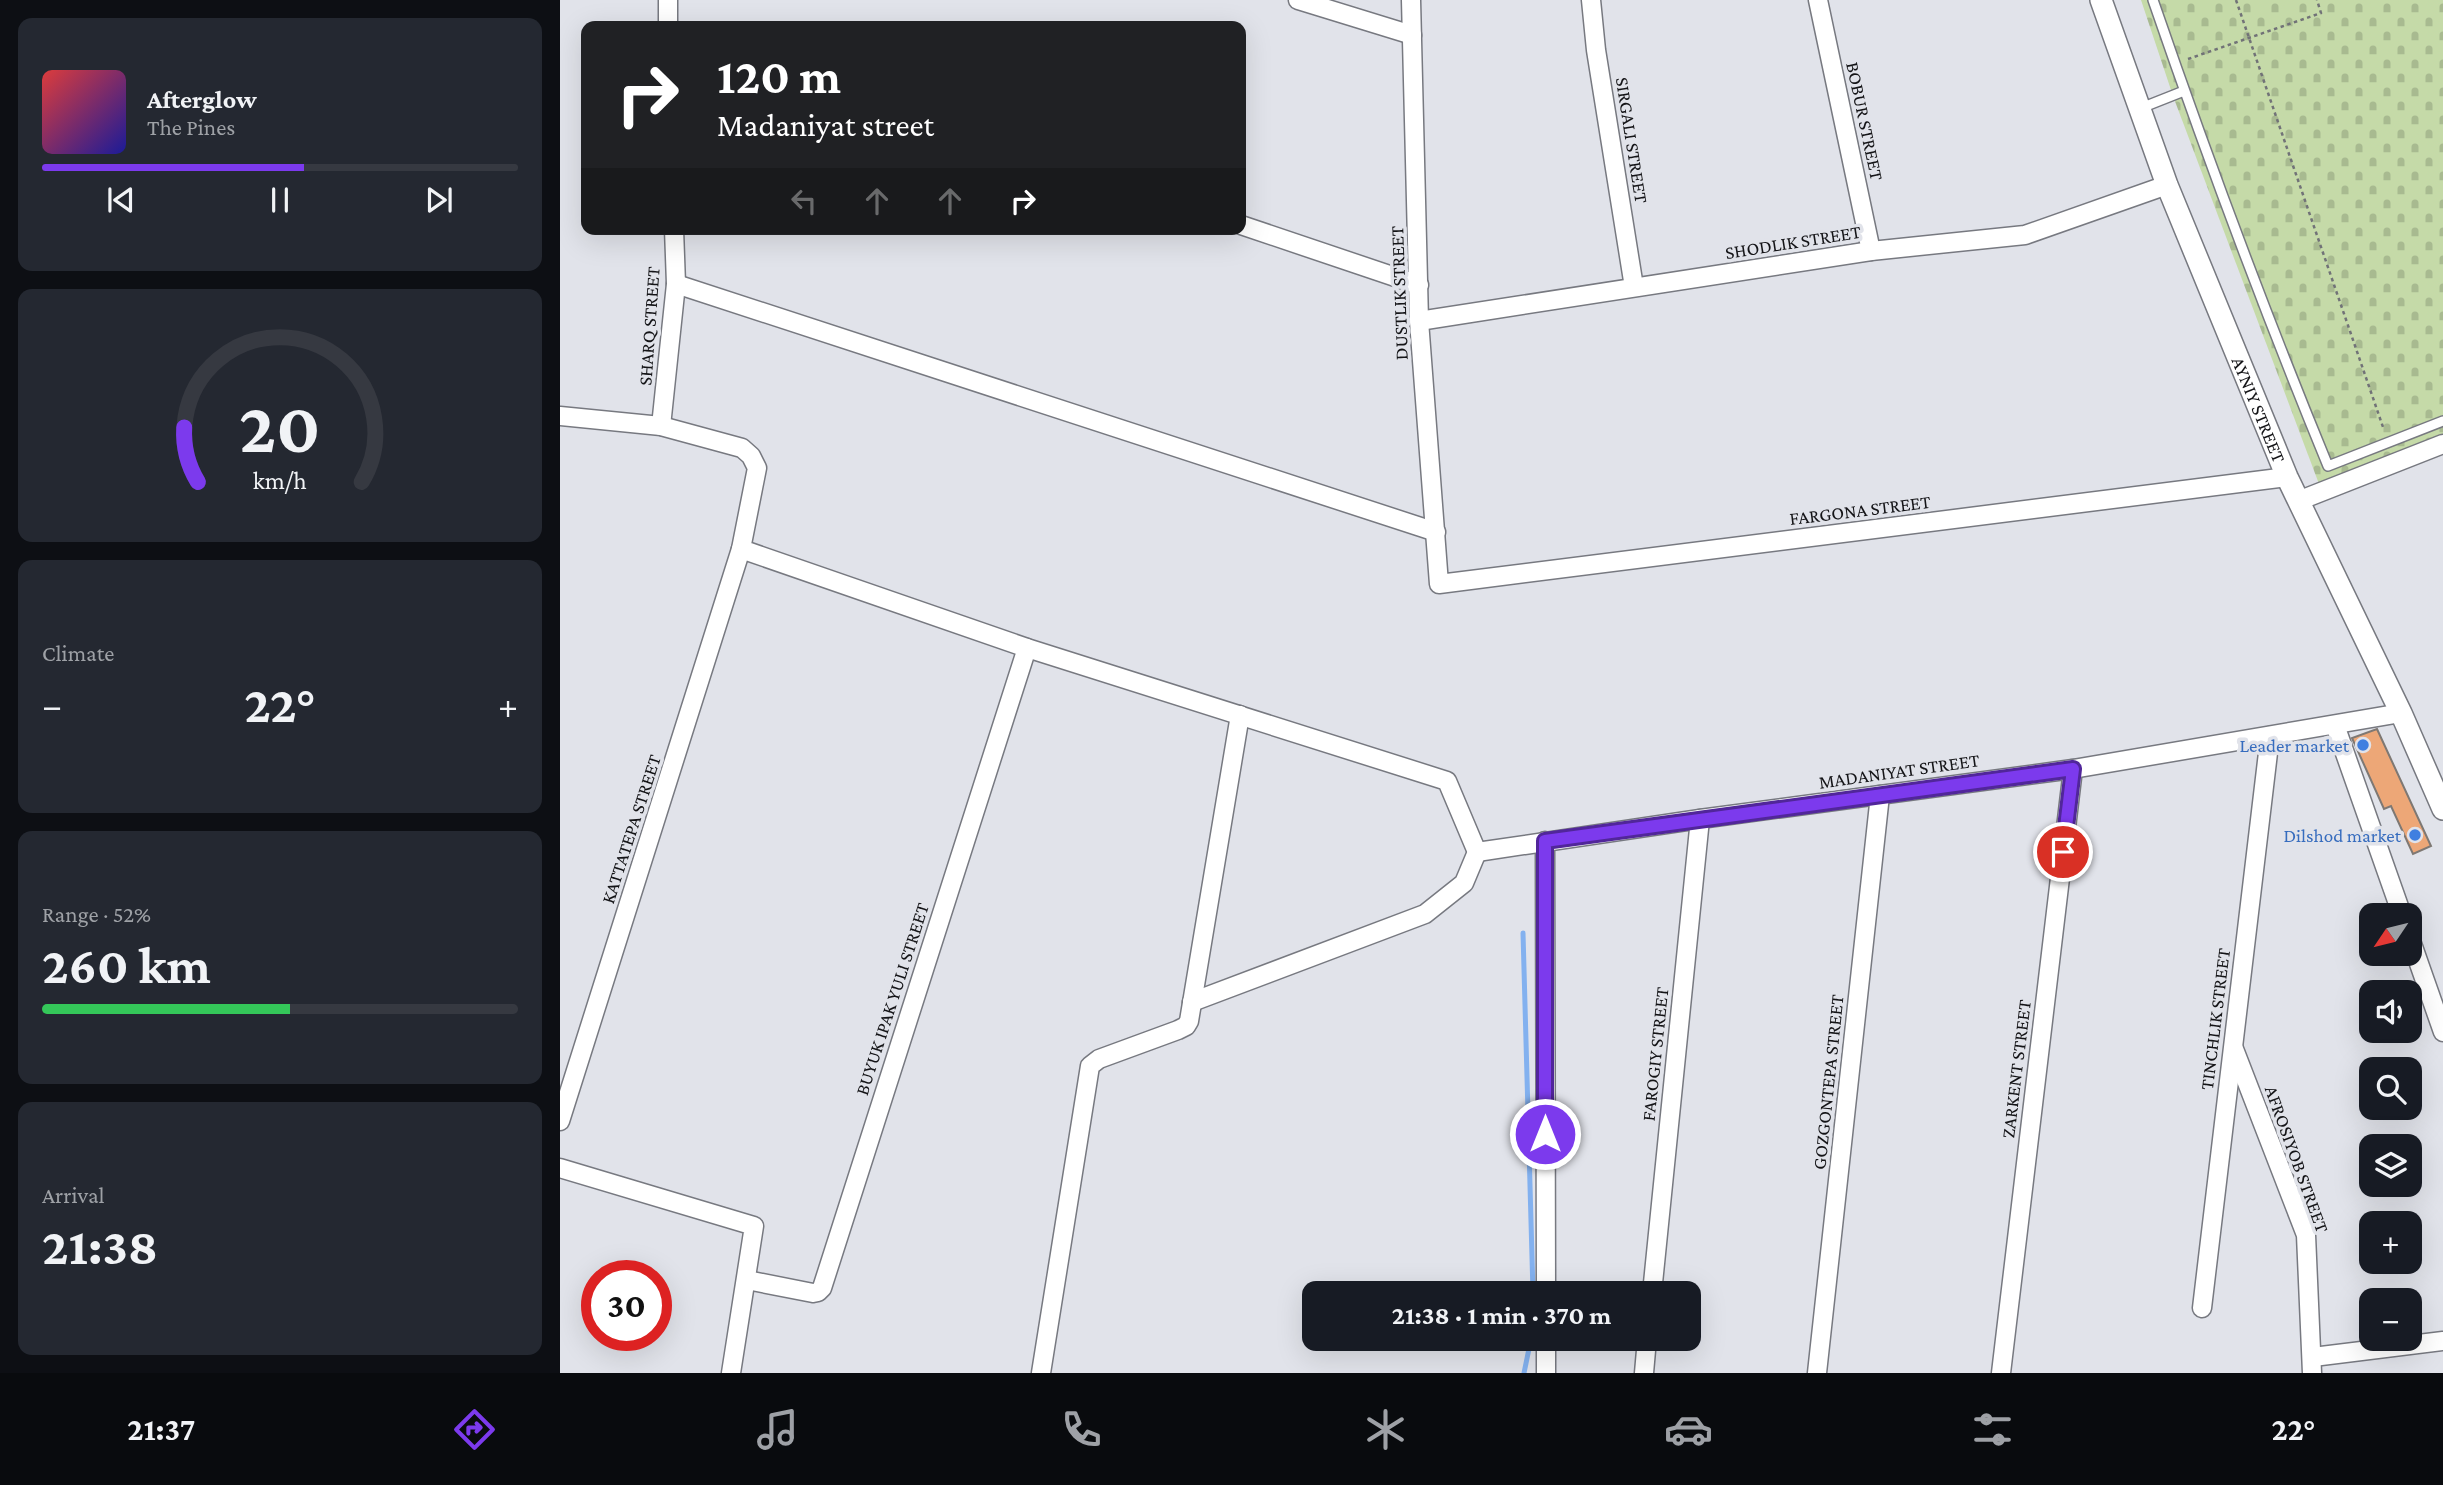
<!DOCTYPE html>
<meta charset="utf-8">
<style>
body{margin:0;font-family:"Crimson Pro",serif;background:#242831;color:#f1f3f6;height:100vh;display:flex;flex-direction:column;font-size:26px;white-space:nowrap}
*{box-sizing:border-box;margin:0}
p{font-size:23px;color:#9ea1a6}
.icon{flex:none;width:38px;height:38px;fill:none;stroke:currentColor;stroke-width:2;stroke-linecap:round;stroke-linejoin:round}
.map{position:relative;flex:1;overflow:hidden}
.sheet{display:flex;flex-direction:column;gap:18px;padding:18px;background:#0d0f14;width:560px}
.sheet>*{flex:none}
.top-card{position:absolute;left:21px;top:21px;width:665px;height:214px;border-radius:14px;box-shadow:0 7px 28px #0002;background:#202124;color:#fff;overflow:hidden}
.needle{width:46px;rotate:235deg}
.buttons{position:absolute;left:1799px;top:903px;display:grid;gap:14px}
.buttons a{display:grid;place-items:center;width:63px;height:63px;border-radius:14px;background:#171b24;box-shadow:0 7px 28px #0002;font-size:35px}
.speed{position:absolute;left:21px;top:1260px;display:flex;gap:14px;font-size:35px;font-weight:700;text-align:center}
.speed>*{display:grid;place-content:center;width:91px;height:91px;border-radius:50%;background:#171b24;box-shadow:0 7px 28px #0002;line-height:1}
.speed .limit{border:10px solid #d22;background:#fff;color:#111}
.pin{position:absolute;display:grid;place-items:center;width:60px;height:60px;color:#fff;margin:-30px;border:4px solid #fff;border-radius:50%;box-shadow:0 2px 7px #0007}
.me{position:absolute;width:77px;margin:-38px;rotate:0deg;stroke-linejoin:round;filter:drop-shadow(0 0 5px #0008)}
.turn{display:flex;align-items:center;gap:24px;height:147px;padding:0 21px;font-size:32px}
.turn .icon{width:91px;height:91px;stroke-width:2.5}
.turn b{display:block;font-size:49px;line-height:60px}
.lanes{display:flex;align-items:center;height:66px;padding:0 21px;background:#0003;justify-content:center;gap:35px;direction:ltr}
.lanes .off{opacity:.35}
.big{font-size:52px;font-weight:700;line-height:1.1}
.sheet .tile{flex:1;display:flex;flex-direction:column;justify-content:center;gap:10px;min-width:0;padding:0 24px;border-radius:14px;background:#242831}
.sheet .dial{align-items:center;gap:0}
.dial svg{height:182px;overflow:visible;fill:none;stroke:#363941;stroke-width:7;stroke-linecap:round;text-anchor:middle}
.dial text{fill:#f1f3f6;stroke:none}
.song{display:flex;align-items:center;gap:21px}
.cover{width:84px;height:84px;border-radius:10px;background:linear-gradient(135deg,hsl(0 70% 55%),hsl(240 70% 35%))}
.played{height:7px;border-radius:4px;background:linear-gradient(90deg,#7c3aed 55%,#363941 55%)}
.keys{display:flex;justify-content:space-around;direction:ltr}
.heat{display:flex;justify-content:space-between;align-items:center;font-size:38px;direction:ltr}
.charge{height:10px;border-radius:5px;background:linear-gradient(90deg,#34c759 52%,#363941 0)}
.trip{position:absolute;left:742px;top:1281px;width:399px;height:70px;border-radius:14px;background:#171b24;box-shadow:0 7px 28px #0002;font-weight:700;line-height:70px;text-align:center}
.tab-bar{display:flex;height:112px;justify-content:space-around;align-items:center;background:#090b0e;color:#9ea1a6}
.tab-bar .icon{width:49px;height:49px}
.tab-bar .current{color:#7c3aed}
.tab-bar b{font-size:32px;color:#f1f3f6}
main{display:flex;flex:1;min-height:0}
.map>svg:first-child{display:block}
.cemetery{fill:url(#cemetery-stones)}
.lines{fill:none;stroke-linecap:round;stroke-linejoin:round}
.stream{stroke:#83b1ef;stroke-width:5}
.building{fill:#eda777;stroke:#7e7873;stroke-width:2}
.service-casing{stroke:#777980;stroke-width:12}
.minor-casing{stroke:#777980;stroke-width:21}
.tertiary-casing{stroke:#777980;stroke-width:24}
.path{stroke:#717277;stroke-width:2.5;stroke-dasharray:3.5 3.5;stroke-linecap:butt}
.service{stroke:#fff;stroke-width:9}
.minor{stroke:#fff;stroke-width:18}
.tertiary{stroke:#fff;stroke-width:21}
.route-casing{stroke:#51269a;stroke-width:18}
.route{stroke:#7c3aed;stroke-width:12}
.shop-dot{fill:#3f7fe0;stroke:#e1e3ea;stroke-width:2.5}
.labels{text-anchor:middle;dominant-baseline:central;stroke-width:7;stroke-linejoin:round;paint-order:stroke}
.street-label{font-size:19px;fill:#141417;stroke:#e1e3ea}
.shop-label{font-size:19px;fill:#366cbe;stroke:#e1e3ea;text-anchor:end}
</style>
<main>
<section class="sheet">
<div class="tile">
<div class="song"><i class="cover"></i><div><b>Afterglow</b><p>The Pines</p></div></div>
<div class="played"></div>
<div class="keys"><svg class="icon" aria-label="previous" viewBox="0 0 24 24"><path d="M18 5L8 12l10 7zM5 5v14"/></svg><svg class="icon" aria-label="pause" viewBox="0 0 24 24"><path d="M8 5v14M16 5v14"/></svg><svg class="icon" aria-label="next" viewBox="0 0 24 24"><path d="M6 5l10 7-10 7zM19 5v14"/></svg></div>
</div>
<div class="tile dial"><svg viewBox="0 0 100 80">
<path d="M14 69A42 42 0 1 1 86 69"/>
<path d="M14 69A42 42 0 0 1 8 45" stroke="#7c3aed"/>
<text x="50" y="56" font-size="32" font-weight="700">20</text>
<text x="50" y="72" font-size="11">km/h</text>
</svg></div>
<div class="tile"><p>Climate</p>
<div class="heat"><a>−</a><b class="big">22°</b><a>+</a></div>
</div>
<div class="tile"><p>Range · 52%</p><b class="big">260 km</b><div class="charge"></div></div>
<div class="tile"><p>Arrival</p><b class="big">21:38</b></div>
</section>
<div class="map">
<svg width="1883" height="1373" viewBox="0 0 1883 1373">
<defs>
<pattern id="cemetery-stones" width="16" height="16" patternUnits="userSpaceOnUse" patternTransform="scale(1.75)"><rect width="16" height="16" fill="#c5daa8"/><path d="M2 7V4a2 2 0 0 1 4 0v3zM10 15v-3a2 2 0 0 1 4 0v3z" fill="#a8ba90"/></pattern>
</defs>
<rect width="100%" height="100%" fill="#e1e3ea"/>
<path class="cemetery" d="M1581 0H1883V436L1759 484 1613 96Z"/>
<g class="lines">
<g class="stream">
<path d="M963 933 973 1293"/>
<path d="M964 1373 971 1339"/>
</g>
</g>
<path class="building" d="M1817 729 1871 846 1853 854 1831 806 1824 809 1792 738Z"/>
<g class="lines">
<g class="service-casing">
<g id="service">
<path d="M1593 0C1647 157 1705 313 1768 466L1883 421"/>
<path d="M1581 108 1624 91"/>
</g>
</g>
<g class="minor-casing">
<g id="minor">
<path d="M738 0 852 35"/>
<path d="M851 0 859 321 879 584 1727 477"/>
<path d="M1031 0 1036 50 1074 287"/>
<path d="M1258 0 1311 251"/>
<path d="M108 26V0"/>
<path d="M681 225 859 285"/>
<path d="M116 284 876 532"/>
<path d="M859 321 1311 251 1465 235 1607 185"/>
<path d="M0 416 101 426 182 448 191 456 197 468 181 549 467 648 887 781 917 852 1140 819 1513 769 1841 713"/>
<path d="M101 426 116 284 114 229"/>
<path d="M1738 501 1883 444"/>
<path d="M1775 725 1842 915"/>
<path d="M985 841 986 1293"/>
<path d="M1850 938 1883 1032"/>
<path d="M632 1002 865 914 904 883 917 852"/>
<path d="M1674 1049 1746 1235 1752 1373"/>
<path d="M0 1121 181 549"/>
<path d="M0 1168 194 1226 171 1373"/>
<path d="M187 1280 253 1293 258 1292 262 1288 467 648"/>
<path d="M1092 1293 1140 819"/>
<path d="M1642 1308 1710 736"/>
<path d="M986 1339V1373"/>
<path d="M1753 1357 1883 1341"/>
<path d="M481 1373 530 1066 539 1059 618 1030 626 1026 629 1021 680 715"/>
<path d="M1084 1373 1087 1339"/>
<path d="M1257 1373 1320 795"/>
<path d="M1441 1373 1513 769"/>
</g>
</g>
<g class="tertiary-casing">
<g id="tertiary">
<path id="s1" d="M1541 0 1607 185 1727 477 1841 713 1883 809"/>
</g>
</g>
<g class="path">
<path d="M1676 0 1824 430"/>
<path d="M1628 59 1761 13 1757 0"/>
</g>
<use href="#service" class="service"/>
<use href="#minor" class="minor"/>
<use href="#tertiary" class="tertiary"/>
</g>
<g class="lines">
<g class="route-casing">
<path id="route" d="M985 1134V841L1513 769 1503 852"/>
</g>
<use href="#route" class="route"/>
</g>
<g class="shop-dot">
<circle cx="1803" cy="745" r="7"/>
<circle cx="1855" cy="835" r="7"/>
</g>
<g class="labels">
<g class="street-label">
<text transform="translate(1305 121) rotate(78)">BOBUR STREET</text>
<text transform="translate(1072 140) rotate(81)">SIRGALI STREET</text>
<text transform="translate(1233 242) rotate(-9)">SHODLIK STREET</text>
<text transform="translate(839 293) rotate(-92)">DUSTLIK STREET</text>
<text transform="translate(89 326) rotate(-86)">SHARQ STREET</text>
<text stroke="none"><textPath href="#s1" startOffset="439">AYNIY STREET</textPath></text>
<text transform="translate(1300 510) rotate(-7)">FARGONA STREET</text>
<text transform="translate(1339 771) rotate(-8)">MADANIYAT STREET</text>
<text transform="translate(71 829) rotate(-72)">KATTATEPA STREET</text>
<text transform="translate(332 999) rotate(-72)">BUYUK IPAK YULI STREET</text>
<text transform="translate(1655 1019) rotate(-83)">TINCHLIK STREET</text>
<text transform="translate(1095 1054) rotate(-84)">FAROGIY STREET</text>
<text transform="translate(1456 1069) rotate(-83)">ZARKENT STREET</text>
<text transform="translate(1268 1082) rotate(-84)">GOZGONTEPA STREET</text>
<text transform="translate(1737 1159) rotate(70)">AFROSIYOB STREET</text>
</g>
<g class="shop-label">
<text x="1789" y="745">Leader market</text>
<text x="1841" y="835">Dilshod market</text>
</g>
</g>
</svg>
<div class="buttons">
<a><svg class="needle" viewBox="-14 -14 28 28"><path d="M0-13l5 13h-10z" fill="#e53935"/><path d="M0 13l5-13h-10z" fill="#9ea1a6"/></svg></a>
<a><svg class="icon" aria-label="sound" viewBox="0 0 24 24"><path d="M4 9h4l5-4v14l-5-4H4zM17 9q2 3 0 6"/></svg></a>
<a><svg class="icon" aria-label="search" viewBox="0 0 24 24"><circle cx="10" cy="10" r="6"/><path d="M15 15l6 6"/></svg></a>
<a><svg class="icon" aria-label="layers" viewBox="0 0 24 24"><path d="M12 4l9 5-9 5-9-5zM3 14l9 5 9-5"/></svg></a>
<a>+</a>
<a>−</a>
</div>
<div class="speed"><div class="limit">30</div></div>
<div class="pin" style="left:1503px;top:852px;background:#d93025"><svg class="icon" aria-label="arrive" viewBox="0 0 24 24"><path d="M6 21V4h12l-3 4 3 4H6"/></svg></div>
<svg class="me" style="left:985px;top:1134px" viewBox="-20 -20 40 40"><circle r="17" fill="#7c3aed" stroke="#fff" stroke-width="3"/><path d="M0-11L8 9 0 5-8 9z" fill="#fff"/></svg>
<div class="trip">21:38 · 1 min · 370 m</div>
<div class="top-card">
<div class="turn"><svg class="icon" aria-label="right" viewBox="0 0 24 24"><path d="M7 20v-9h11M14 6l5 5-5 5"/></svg><div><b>120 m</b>Madaniyat street</div></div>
<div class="lanes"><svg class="icon off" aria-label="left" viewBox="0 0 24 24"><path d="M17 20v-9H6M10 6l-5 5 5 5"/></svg><svg class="icon off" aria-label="ahead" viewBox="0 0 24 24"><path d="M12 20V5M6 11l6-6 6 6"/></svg><svg class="icon off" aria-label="ahead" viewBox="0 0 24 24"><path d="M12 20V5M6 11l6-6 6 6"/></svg><svg class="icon" aria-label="right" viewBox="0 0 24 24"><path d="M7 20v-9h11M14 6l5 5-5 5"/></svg></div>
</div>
</div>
</main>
<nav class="tab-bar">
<b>21:37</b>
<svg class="icon current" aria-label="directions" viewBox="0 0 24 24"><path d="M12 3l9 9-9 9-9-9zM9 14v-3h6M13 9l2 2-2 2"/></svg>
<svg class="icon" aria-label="music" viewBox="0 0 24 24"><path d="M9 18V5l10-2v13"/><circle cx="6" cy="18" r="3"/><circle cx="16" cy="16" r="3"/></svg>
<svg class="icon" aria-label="phone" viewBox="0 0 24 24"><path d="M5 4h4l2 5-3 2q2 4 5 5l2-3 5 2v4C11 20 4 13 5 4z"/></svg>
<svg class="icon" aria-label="climate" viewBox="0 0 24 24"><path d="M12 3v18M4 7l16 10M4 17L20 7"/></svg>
<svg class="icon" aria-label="car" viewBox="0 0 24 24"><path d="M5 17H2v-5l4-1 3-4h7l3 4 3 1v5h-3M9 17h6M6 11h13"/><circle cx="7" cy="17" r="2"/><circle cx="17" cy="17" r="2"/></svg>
<svg class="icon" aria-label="filters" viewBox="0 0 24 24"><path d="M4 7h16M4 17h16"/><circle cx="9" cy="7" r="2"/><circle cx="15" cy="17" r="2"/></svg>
<b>22°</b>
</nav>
